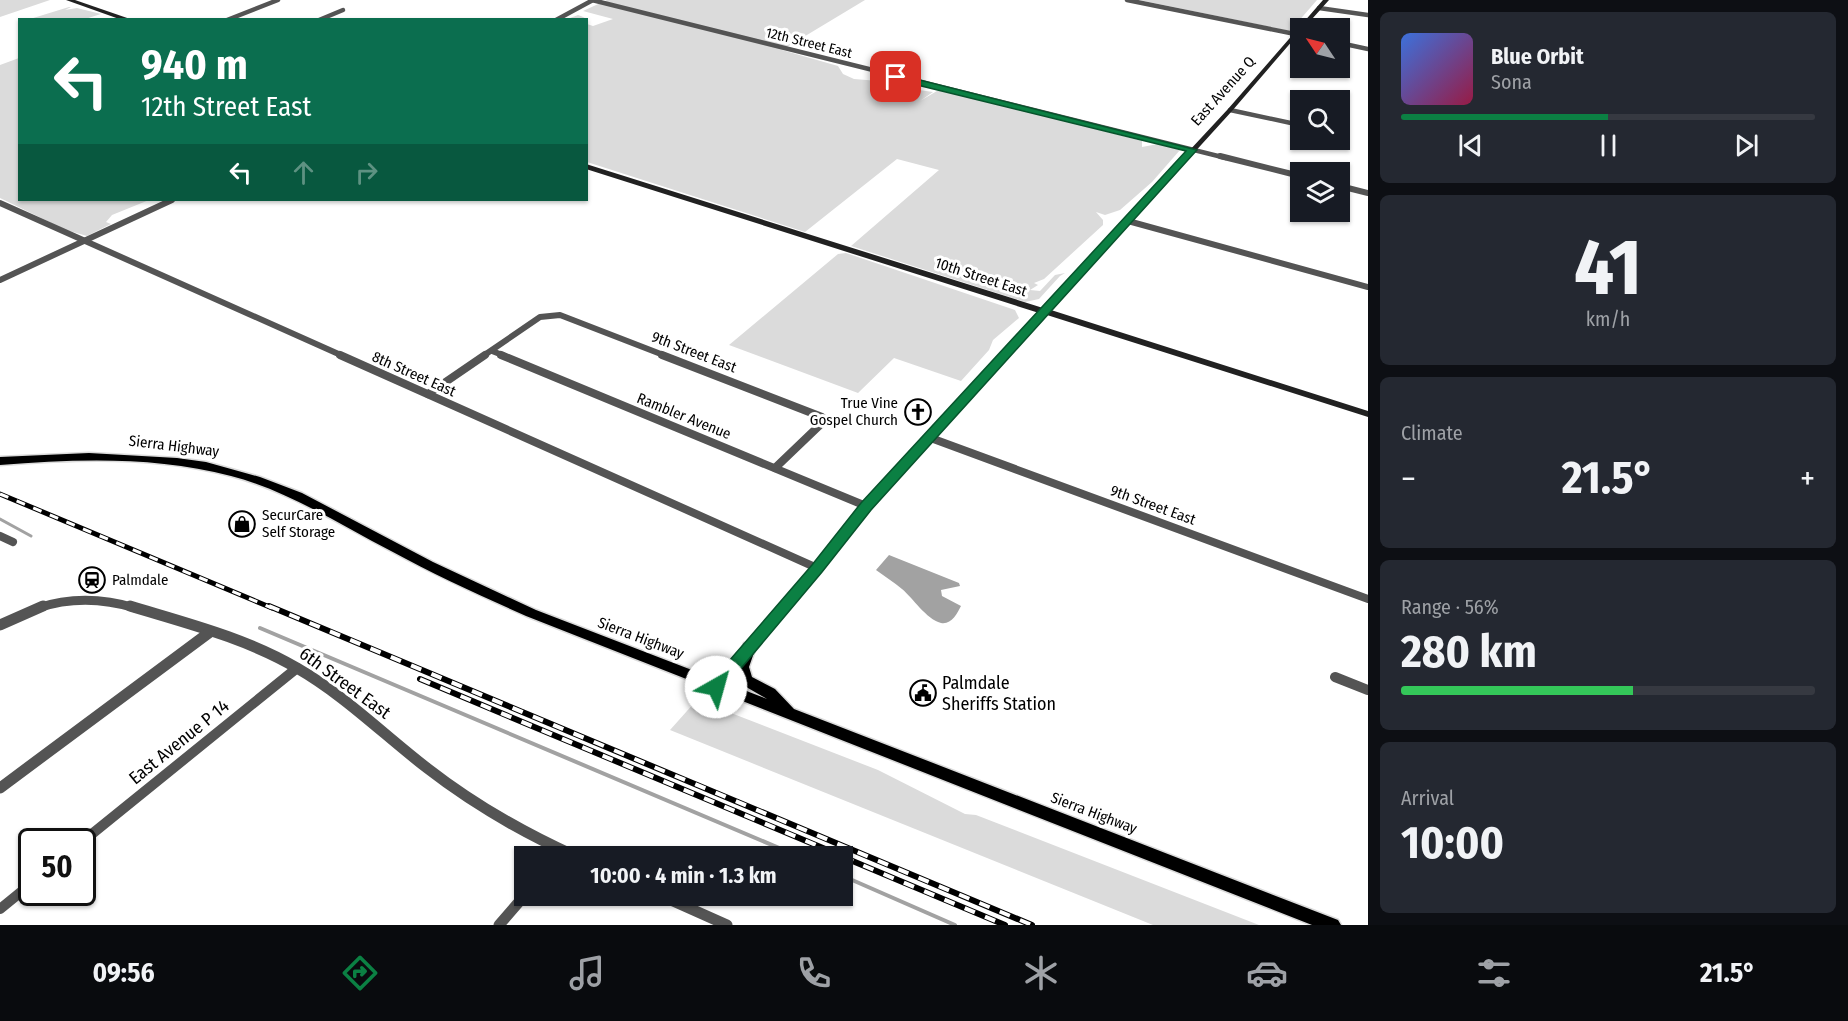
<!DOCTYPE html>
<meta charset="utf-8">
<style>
body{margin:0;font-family:"Fira Sans Condensed",sans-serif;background:#242831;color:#f1f3f6;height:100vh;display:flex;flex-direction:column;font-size:22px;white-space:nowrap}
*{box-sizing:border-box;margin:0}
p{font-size:20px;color:#9ea1a6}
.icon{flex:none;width:33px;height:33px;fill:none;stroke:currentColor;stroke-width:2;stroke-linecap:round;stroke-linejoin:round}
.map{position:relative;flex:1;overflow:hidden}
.panel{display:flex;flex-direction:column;gap:12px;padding:12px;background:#0d0f14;width:480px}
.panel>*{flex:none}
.top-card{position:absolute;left:18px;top:18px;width:570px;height:183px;border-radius:0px;box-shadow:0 2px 4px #0004;background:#0b6e4f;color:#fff;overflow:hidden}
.needle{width:39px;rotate:305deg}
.fabs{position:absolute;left:1290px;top:18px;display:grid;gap:12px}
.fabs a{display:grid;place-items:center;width:60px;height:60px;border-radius:0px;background:#171b24;box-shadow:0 2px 4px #0004;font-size:30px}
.speed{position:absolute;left:18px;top:828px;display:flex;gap:12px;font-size:30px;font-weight:700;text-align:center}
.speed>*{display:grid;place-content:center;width:78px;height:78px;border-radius:50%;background:#171b24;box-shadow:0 2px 4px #0004;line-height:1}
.speed .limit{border:3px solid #111;border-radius:9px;background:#fff;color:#111}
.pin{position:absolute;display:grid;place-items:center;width:51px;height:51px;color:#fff;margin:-26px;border-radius:12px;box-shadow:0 3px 9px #0006}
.me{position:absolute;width:66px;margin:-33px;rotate:38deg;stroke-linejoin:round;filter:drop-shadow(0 0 4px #0008)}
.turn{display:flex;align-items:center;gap:21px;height:126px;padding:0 24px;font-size:27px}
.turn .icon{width:78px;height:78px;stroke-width:2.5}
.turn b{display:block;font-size:42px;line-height:51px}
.lanes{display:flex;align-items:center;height:57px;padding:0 24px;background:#0003;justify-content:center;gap:30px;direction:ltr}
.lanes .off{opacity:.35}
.big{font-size:45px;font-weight:700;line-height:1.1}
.panel .tile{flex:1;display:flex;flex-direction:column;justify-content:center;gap:9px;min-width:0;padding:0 21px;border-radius:9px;background:#242831}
.panel .dial{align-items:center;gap:0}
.dial b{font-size:78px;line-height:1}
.song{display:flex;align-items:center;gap:18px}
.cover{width:72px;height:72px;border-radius:9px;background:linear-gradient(135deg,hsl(220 70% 55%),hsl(340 70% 35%))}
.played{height:6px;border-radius:3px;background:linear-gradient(90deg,#0b8043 50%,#363941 50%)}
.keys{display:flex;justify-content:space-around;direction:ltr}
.heat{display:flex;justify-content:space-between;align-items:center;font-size:33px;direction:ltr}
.charge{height:9px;border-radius:4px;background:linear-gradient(90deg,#34c759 56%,#363941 0)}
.trip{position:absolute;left:514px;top:846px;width:339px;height:60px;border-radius:0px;background:#171b24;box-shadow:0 2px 4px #0004;font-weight:700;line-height:60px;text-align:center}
.dock{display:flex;height:96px;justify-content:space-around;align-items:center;background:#090b0e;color:#9ea1a6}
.dock .icon{width:42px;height:42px}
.dock .on{color:#0b8043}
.dock b{font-size:27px;color:#f1f3f6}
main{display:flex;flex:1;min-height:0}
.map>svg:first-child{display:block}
.green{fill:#dbdbdb}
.water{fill:#a2a2a2}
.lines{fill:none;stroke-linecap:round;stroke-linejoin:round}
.stream-far1{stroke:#a2a2a2;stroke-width:3}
.stream{stroke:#a2a2a2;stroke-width:4}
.primary-casing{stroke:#dbdbdb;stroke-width:3}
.minor-far3{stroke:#545454;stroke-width:4.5}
.minor-far2{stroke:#545454;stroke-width:6}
.minor-far1{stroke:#545454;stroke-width:8}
.minor{stroke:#545454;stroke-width:10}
.tertiary-far1{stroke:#545454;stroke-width:9}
.tertiary{stroke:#545454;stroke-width:11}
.secondary{fill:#212121;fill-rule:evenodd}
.primary{fill:#000;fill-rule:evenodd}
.rail-far1-casing{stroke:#000;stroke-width:5}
.rail-casing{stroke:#000;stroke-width:6}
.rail-far1{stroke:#fff;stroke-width:3;stroke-dasharray:9;stroke-linecap:butt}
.rail{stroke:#fff;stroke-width:4;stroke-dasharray:11;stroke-linecap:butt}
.route{fill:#0b8043;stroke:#07532c;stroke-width:1.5}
.labels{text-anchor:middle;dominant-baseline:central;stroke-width:6;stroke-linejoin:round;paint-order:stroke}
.far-street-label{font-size:14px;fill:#000;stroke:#fff}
.street-label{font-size:15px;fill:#000;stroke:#fff}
.poi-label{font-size:15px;fill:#000;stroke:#fff;text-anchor:start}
.near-street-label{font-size:18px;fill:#000;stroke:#fff}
.near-poi-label{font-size:18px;fill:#000;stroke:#fff;text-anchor:start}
</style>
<main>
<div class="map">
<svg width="1368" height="925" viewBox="0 0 1368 925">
<rect width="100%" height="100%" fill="#fff"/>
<g class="green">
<path d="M0 0H50L0 17Z"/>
<path d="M607 0H865L782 50 838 66 843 74 854 79 915 84 919 90 933 92 920 101 937 91H949L1142 141V147L1158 144 1180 150 1152 182 1120 210 1105 215 1096 212 1103 220V225L1044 279 1034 283 1038 285 1030 290 1040 291 1055 275 1065 273 1060 276 1039 299 1025 302 851 246 939 170 897 159 805 232 587 162 586 20H565L578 15C584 17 587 18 587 24L593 26 613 19 583 11Z"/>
<path d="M1139 0H1317L1290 31Z"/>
<path d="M69 7H71L65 10 77 8 101 14 85 19H30Z"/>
<path d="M19 58 20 200H149L112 215 106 222 111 224 87 236 66 230 0 198V65Z"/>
<path d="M846 253 1015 310 1019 318 993 340 989 350 961 381 894 358 858 393 729 345 838 254Z"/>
<path d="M695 702 718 708 878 770 965 814 976 815 1259 925H1153L670 730Z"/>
</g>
<path class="water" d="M889 555 959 583 960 586 941 590 942 596 961 606C957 614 951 625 941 623 926 619 913 598 902 589 894 582 884 576 876 570Z"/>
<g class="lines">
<path class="stream-far1" d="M0 519 31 536"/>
<g class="stream">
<path d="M260 628 798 856"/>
<path d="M843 876 955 925"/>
</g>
<g class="primary-casing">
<path id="primary" d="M89 453 177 458 206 462 260 477 302 493 433 562 536 610 767 699 741 684 735 667 744 643H754L756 647 749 667 752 677 775 689 794 709 1338 920 1341 925H1312L526 616C481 596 435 575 391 551 339 524 288 491 231 476 155 456 77 459 0 465V457Z"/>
</g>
<g class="minor-far3">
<path d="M592 0 1226 158"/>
<path d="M1127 0 1300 35"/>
<path d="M1319 8 1368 15"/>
<path d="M227 20 278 0"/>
<path d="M319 20 343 10"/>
<path d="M556 20 593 0"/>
<path d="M1340 43 1368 49"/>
<path d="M1230 110 1300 125"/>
<path d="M1340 134 1344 135"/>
</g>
<g class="minor-far2">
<path d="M1220 156 1300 176"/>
<path d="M1340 186 1368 193"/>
<path d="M0 203 343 356"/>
<path d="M1128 221 1368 287"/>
<path d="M0 280 172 200"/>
<path d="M492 351 505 356"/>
<path d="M483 356 540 317 560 315 666 356"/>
</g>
<g class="minor-far1">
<path d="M340 355 817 568"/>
<path d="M501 355 866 506"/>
<path d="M662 355 822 417V423L775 468"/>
<path d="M428 394 485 355"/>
<path d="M928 437 1368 599"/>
<path d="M0 536 13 542"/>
</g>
<g class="minor">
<path d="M1335 677 1368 690"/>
<path d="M82 842 297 668"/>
<path d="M0 909 32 883"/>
</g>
<path class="tertiary-far1" d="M38 608C71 597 102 598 135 608"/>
<g class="tertiary">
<path d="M130 606C186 623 246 638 297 668 344 695 383 734 427 768 472 803 522 832 575 856"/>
<path d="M0 625 43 606"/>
<path d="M0 788 210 632"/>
<path d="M662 896 727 925"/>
<path d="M499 925 525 895"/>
</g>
<g class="secondary">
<path d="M66 0H75L133 20H122Z"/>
<path d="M1323 0H1329L1304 28H1300V32L1232 111 1051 310 1368 411V417L1047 315 870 508 821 571 721 690 716 692 711 690 710 687 711 684 813 565 862 504 1039 313 586 169V164L1043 308 1228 109Z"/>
</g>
<use href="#primary" class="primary"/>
<g class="rail-far1-casing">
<path id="rail-far1" d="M0 494 272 608"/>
</g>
<g class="rail-casing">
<g id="rail">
<path d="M269 606 1032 925"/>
<path d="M420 679 842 856"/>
<path d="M843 857 1005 925"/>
</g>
</g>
<use href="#rail-far1" class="rail-far1"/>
<use href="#rail" class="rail"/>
</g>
<path class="route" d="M896 74 1197 150 871 510 822 572 722 691 716 693 710 691 708 687 710 683 812 565 861 503 1186 151 893 79 892 77Z"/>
<defs>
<g id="church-ring" transform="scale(1.35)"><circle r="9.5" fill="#fff" stroke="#000" stroke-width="1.5"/><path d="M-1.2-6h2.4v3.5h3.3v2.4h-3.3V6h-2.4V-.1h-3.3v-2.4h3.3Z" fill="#000"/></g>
<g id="shop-ring" transform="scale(1.35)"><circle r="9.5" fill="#fff" stroke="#000" stroke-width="1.5"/><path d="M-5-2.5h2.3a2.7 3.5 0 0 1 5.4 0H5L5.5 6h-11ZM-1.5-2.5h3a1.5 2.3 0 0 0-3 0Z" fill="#000"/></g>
<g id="station-ring" transform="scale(1.35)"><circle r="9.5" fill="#fff" stroke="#000" stroke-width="1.5"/><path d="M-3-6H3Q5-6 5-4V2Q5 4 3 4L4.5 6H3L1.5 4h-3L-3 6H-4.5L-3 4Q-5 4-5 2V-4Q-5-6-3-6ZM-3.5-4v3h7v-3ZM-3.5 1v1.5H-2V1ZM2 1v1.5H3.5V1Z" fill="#000"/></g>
<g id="civic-ring" transform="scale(1.35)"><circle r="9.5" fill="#fff" stroke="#000" stroke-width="1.5"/><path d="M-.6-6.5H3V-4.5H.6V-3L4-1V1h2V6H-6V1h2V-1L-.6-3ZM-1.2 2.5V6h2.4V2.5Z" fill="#000"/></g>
</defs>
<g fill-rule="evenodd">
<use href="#church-ring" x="918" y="412"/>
<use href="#shop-ring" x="242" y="524"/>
<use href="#station-ring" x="92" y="580"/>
<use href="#civic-ring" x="923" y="693"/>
</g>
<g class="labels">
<g class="far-street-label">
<text transform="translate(809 43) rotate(14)">12th Street East</text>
</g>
<g class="street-label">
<text transform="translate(1223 91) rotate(-48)">East Avenue Q</text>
<text transform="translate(981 277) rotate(18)">10th Street East</text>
<text transform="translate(694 352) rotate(21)">9th Street East</text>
<text transform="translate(414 374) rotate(24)">8th Street East</text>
<text transform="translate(684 416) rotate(22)">Rambler Avenue</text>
<text transform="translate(174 446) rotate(7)">Sierra Highway</text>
<text transform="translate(1153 505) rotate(20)">9th Street East</text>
<text transform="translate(641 638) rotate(21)">Sierra Highway</text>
<text transform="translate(1094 813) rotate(21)">Sierra Highway</text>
</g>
<g class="poi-label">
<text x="898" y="403" text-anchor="end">True Vine<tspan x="898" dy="17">Gospel Church</tspan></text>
<text x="262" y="515">SecurCare<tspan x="262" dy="17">Self Storage</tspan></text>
<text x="112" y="580">Palmdale</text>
</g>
<g class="near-street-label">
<text transform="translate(345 683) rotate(36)">6th Street East</text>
<text transform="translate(179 742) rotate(-39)">East Avenue P 14</text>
</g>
<g class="near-poi-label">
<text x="942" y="683">Palmdale<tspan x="942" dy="21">Sheriffs Station</tspan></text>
</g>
</g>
</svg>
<div class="fabs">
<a><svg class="needle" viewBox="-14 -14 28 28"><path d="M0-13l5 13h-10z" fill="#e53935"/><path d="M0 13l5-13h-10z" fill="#9ea1a6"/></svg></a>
<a><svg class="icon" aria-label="search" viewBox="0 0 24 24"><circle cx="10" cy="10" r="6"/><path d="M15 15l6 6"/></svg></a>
<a><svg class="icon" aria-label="layers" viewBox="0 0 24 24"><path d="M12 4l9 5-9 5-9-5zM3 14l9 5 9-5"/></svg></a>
</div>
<div class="speed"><div class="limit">50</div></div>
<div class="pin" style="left:896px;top:77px;background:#d93025"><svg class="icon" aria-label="arrive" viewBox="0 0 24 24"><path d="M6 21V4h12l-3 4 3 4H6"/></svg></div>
<svg class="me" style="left:716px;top:687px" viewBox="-20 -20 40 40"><circle r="19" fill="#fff"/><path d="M0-13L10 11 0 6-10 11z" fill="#0b8043"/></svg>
<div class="trip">10:00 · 4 min · 1.3 km</div>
<div class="top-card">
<div class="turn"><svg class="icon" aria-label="left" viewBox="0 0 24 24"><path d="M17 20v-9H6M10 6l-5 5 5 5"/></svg><div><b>940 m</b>12th Street East</div></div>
<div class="lanes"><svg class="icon" aria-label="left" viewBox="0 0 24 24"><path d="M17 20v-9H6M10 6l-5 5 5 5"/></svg><svg class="icon off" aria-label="ahead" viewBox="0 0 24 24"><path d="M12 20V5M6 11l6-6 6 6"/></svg><svg class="icon off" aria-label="right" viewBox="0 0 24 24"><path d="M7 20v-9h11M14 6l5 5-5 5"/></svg></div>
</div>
</div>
<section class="panel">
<div class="tile">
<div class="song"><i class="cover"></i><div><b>Blue Orbit</b><p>Sona</p></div></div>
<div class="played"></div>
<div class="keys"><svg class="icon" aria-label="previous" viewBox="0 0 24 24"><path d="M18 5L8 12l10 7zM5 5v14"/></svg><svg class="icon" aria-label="pause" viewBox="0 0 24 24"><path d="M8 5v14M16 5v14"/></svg><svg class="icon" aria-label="next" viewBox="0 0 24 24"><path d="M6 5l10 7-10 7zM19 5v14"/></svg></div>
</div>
<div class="tile dial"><b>41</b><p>km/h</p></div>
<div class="tile"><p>Climate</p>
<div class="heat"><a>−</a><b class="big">21.5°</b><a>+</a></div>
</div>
<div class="tile"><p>Range · 56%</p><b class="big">280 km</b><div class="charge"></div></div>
<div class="tile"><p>Arrival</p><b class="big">10:00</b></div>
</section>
</main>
<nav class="dock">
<b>09:56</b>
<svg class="icon on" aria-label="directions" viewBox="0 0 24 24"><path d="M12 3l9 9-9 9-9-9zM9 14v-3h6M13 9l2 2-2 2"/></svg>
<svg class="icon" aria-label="music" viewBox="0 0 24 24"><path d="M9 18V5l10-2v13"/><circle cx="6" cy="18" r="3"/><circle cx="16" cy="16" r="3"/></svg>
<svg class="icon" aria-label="phone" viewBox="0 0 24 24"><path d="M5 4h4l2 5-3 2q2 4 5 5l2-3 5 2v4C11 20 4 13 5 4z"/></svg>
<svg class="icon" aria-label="climate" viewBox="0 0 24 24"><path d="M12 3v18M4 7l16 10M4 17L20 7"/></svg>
<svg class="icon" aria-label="car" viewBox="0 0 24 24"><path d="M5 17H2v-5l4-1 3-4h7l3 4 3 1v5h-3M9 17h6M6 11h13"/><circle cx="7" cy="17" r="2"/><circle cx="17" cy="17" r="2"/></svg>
<svg class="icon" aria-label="filters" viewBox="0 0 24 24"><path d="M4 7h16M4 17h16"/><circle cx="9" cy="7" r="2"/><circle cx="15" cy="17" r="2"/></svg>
<b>21.5°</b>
</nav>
